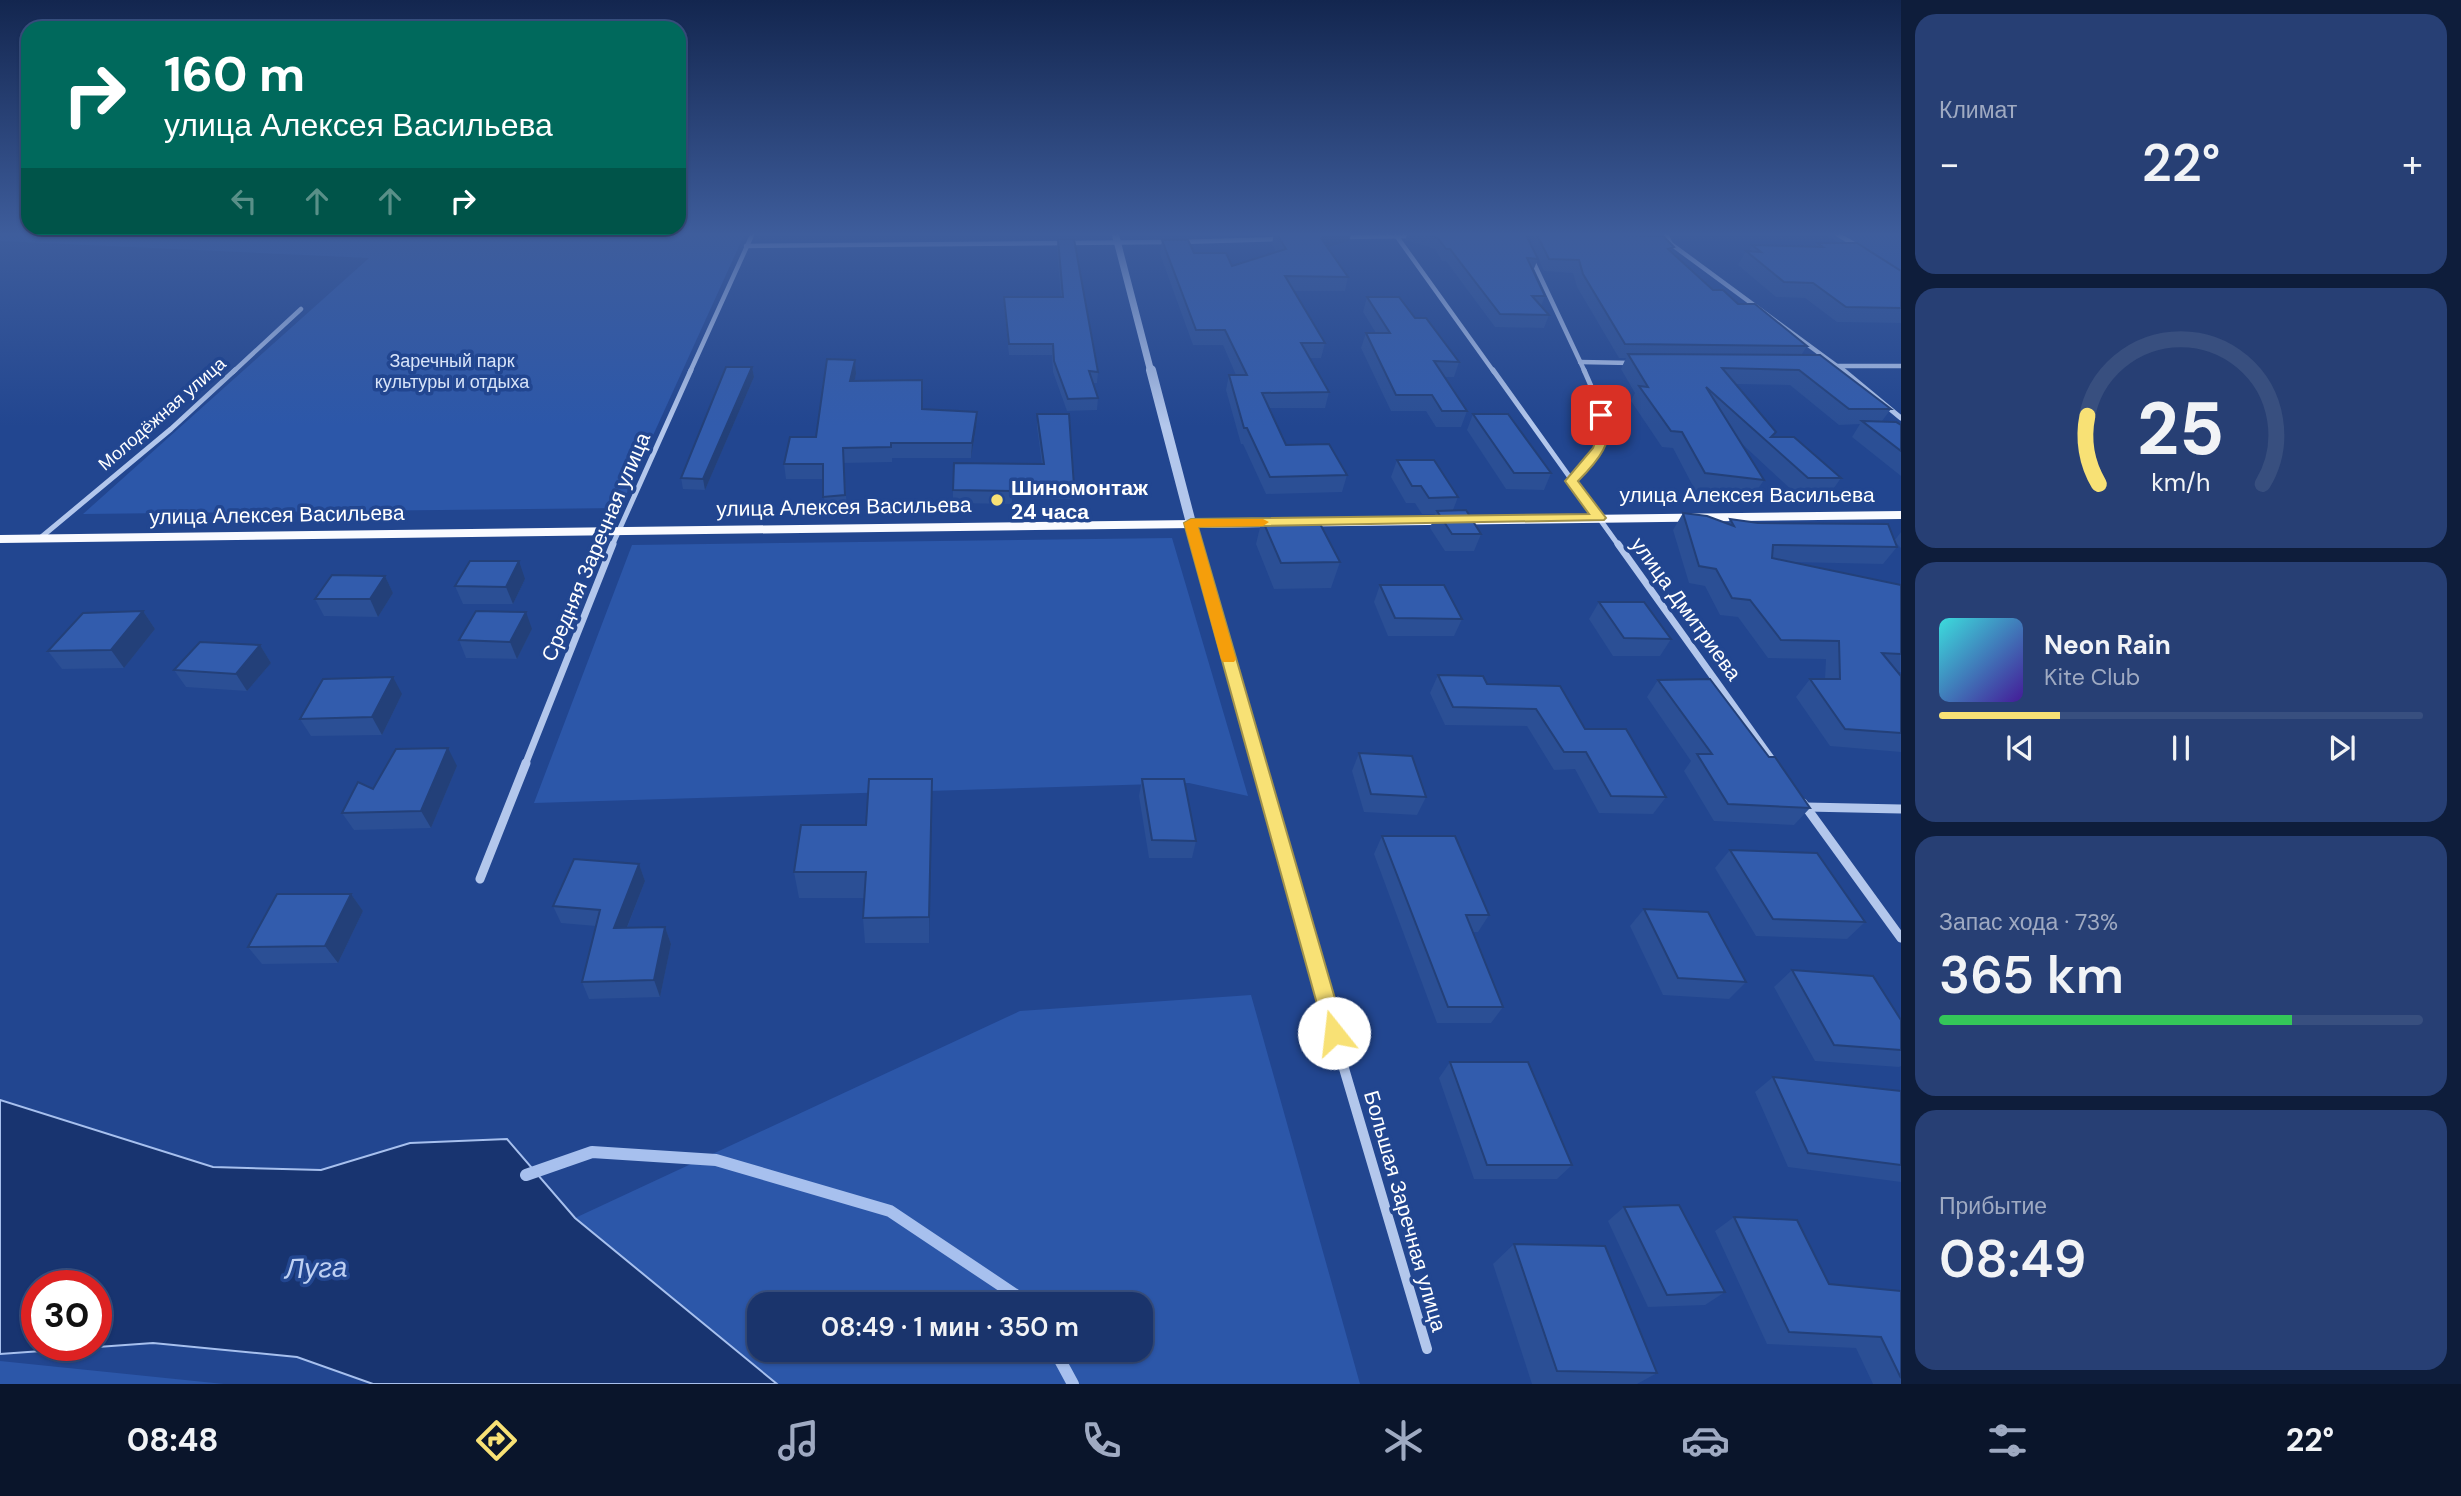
<!DOCTYPE html>
<html lang="ru">
<meta charset="utf-8">
<style>
body{margin:0;font-family:"DM Sans",sans-serif;background:#273f74;color:#f1f3f6;height:100vh;display:flex;flex-direction:column;font-size:26px;white-space:nowrap}
*{box-sizing:border-box;margin:0}
p{font-size:23px;color:#9faac2}
.icon{flex:none;width:38px;height:38px;fill:none;stroke:currentColor;stroke-width:2;stroke-linecap:round;stroke-linejoin:round}
.map{position:relative;flex:1;overflow:hidden}
.drawer{display:flex;flex-direction:column;gap:14px;padding:14px;background:#0e1d3b;width:560px}
.drawer>*{flex:none}
.guide{position:absolute;left:21px;top:21px;width:665px;height:214px;border-radius:21px;box-shadow:0 2px 5px #0004,0 0 0 2px #384f7f;background:#00695c;color:#fff;overflow:hidden}
.speed{position:absolute;left:21px;top:1270px;display:flex;gap:14px;font-size:35px;font-weight:700;text-align:center}
.speed>*{display:grid;place-content:center;width:91px;height:91px;border-radius:50%;background:#1a346c;box-shadow:0 2px 5px #0004,0 0 0 2px #384f7f;line-height:1}
.speed .limit{border:10px solid #d22;background:#fff;color:#111}
.pin{position:absolute;display:grid;place-items:center;width:60px;height:60px;color:#fff;margin:-30px;border-radius:14px;box-shadow:0 4px 10px #0006}
.me{position:absolute;width:77px;margin:-38px;rotate:344deg;stroke-linejoin:round;filter:drop-shadow(0 0 5px #0008)}
.turn{display:flex;align-items:center;gap:24px;height:147px;padding:0 28px;font-size:32px}
.turn .icon{width:91px;height:91px;stroke-width:2.5}
.turn b{display:block;font-size:49px;line-height:60px}
.lanes{display:flex;align-items:center;height:66px;padding:0 28px;background:#0003;justify-content:center;gap:35px;direction:ltr}
.lanes .off{opacity:.35}
.big{font-size:52px;font-weight:600;line-height:1.1}
.drawer .tile{flex:1;display:flex;flex-direction:column;justify-content:center;gap:10px;min-width:0;padding:0 24px;border-radius:21px;background:#273f74}
.drawer .dial{align-items:center;gap:0}
.dial svg{height:182px;overflow:visible;fill:none;stroke:#384f7f;stroke-width:7;stroke-linecap:round;text-anchor:middle}
.dial text{fill:#f1f3f6;stroke:none}
.song{display:flex;align-items:center;gap:21px}
.cover{width:84px;height:84px;border-radius:10px;background:linear-gradient(135deg,hsl(180 70% 55%),hsl(260 70% 35%))}
.played{height:7px;border-radius:4px;background:linear-gradient(90deg,#f8e175 25%,#384f7f 25%)}
.keys{display:flex;justify-content:space-around;direction:ltr}
.heat{display:flex;justify-content:space-between;align-items:center;font-size:38px;direction:ltr}
.charge{height:10px;border-radius:5px;background:linear-gradient(90deg,#34c759 73%,#384f7f 0)}
.trip{position:absolute;left:747px;top:1292px;width:406px;height:70px;border-radius:21px;background:#1a346c;box-shadow:0 2px 5px #0004,0 0 0 2px #384f7f;font-weight:600;line-height:70px;text-align:center}
.menu{display:flex;height:112px;justify-content:space-around;align-items:center;background:#0a152b;color:#9faac2}
.menu .icon{width:49px;height:49px}
.menu .selected{color:#f8e175}
.menu b{font-size:32px;color:#f1f3f6}
main{display:flex;flex:1;min-height:0}
.map>svg:first-child{display:block}
.green{fill:#2c57a9;fill-rule:evenodd}
.water{fill:#183470;stroke:#a7c0ee;stroke-width:2;fill-rule:evenodd}
.lines{fill:none;stroke-linecap:round;stroke-linejoin:round}
.stream{stroke:#a7c0ee;stroke-width:12}
.minor-far4{stroke:#b3c7ec;stroke-width:4.5}
.minor-far3{stroke:#b3c7ec;stroke-width:5}
.minor-far2{stroke:#b3c7ec;stroke-width:7}
.minor-far1{stroke:#b3c7ec;stroke-width:9}
.minor{stroke:#b3c7ec;stroke-width:10}
.tertiary-far1{stroke:#b3c7ec;stroke-width:7}
.tertiary{stroke:#b3c7ec;stroke-width:10}
.primary{fill:#f9faff;fill-rule:evenodd}
.wall{fill:#2b4f95}
.shaded-wall{fill:#234079}
.building{fill:#325cad;stroke:#234079;stroke-width:2}
.route{fill:#f8e175;stroke:#a1924c;stroke-width:2}
.slow{fill:#f59e0b}
.poi-dot{fill:#f8e175;stroke:#224690;stroke-width:2.5}
.labels{text-anchor:middle;dominant-baseline:central;stroke-width:7;stroke-linejoin:round;paint-order:stroke}
.far-park-label{font-size:18px;fill:#d8e4f9;stroke:#224690}
.far-street-label{font-size:18px;fill:#fff;stroke:#224690}
.poi-label{font-size:21px;font-weight:bold;fill:#fff;stroke:#224690;text-anchor:start}
.street-label{font-size:21px;fill:#fff;stroke:#224690}
.near-water-label{font-size:28px;font-style:italic;fill:#bfd1f3;stroke:#224690}
</style>
<main>
<div class="map">
<svg width="1901" height="1384" viewBox="0 0 1901 1384">
<rect width="100%" height="100%" fill="#224690"/>
<g class="green">
<path d="M0 233H745L620 508 83 514 369 258 0 241Z"/>
<path d="M1823 233H1901V281Z"/>
<path d="M1172 538 1248 796 1189 783 534 803 632 545Z"/>
<path d="M1251 995 1360 1384H777L575 1218 1020 1011ZM760 1304H1141V1349H760Z"/>
<path d="M0 1361 224 1384H0Z"/>
</g>
<path class="water" d="M0 1100 213 1167 321 1170 410 1143 507 1139 575 1218 777 1384H373L297 1357 153 1343 0 1354ZM37 1286H96V1346H37Z"/>
<g class="lines">
<g class="stream">
<path d="M526 1175 592 1152 716 1160 890 1211 1029 1304"/>
<path d="M1054 1349 1073 1384"/>
</g>
<g class="minor-far4">
<path d="M1665 233 1671 244 1845 372"/>
<path d="M1835 233 1859 247"/>
<path d="M1395 234 1494 372"/>
<path d="M1342 237 1414 236"/>
<path d="M1181 242 1281 239"/>
<path d="M746 246 1169 242"/>
<path d="M1531 257 1585 372"/>
<path d="M1580 362 1632 363"/>
<path d="M1826 366H1901"/>
<path d="M233 372 301 309"/>
<path d="M690 372 753 233"/>
</g>
<g class="minor-far3">
<path d="M1493 370 1619 546"/>
<path d="M1843 370 1901 418"/>
<path d="M1571 481C1616 439 1607 422 1584 370"/>
<path d="M1191 523 1197 546"/>
<path d="M39 539 171 429 235 370"/>
<path d="M612 546 691 370"/>
</g>
<g class="minor-far2">
<path d="M1197 544 1258 765"/>
<path d="M1618 544 1776 765"/>
<path d="M525 765 613 544"/>
</g>
<g class="minor-far1">
<path d="M1257 763 1336 1040"/>
<path d="M1803 803 1901 938"/>
<path d="M1806 807 1901 809"/>
<path d="M480 879 526 763"/>
</g>
<path class="minor" d="M1335 1038 1427 1349"/>
<path class="tertiary-far1" d="M1115 233 1151 372"/>
<path class="tertiary" d="M1151 370 1191 523"/>
<path class="primary" d="M1901 511V519L0 543V535Z"/>
</g>
<g class="wall">
<path d="M1265 233H1351L1349 241 1328 248 1348 277 1345 291H1293L1325 343 1321 358H1310L1329 392 1325 408H1269L1286 445 1347 475 1342 492 1266 494 1243 444H1241L1226 390 1229 375H1236L1223 345H1193L1160 254 1162 240 1194 253 1232 266 1276 252 1272 244 1274 234H1266Z"/>
<path d="M1408 233H1651L1649 235 1672 252 1713 290 1807 346 1802 354 1891 409 1882 421 1901 425V476L1852 437 1860 424 1839 425 1790 385 1735 384 1776 432 1773 437 1841 478 1829 495H1797L1740 442 1764 480 1753 496 1695 490 1673 448 1662 447 1631 401 1635 393 1621 369 1626 358H1619L1577 287 1573 273 1544 271 1531 244 1535 235 1527 234 1526 233 1538 259 1533 271 1545 296 1541 306 1549 315 1544 328 1495 327 1446 261H1442L1435 249 1405 240Z"/>
<path d="M1058 239 1098 372 1097 383H1093L1098 398 1097 410 1067 411 1053 372 1052 355H1009L1004 307V297H1061L1057 249Z"/>
<path d="M1817 243 1901 271V323L1837 322 1805 298 1776 297 1738 265 1746 251 1749 252 1752 245 1815 247Z"/>
<path d="M1367 297 1415 318 1459 362 1454 377H1444L1467 411 1461 427H1436L1426 411H1391L1361 348 1366 333H1376L1363 312Z"/>
<path d="M855 360 856 374 854 381 923 409 977 412 976 427 971 458H892V462L844 463 847 511 825 512 823 479H786L784 464 816 437Z"/>
<path d="M752 367 754 377 705 490 683 489 681 478Z"/>
<path d="M1037 414 1074 486 1073 499 1012 498V504L953 503V490L1042 464 1037 427Z"/>
<path d="M1473 414 1551 473 1544 490 1506 489 1467 430Z"/>
<path d="M1397 460 1458 497 1453 510 1481 534 1474 551H1445L1430 528 1435 514H1422L1415 503H1406L1391 477Z"/>
<path d="M1683 513 1728 524 1730 519 1894 541 1901 532V548L1895 542 1897 547 1883 564 1791 562 1901 585V672H1898L1901 676V752L1830 746 1796 697 1810 679H1825L1826 659 1768 658 1738 617 1720 615 1705 586 1689 583 1673 530Z"/>
<path d="M1262 519 1340 562 1331 588 1274 589 1256 544Z"/>
<path d="M385 576 393 593 378 617 324 616 315 599Z"/>
<path d="M525 579 513 604H463L455 586Z"/>
<path d="M1380 585 1462 619 1454 636H1388L1374 602Z"/>
<path d="M1599 602 1671 639 1660 656H1613L1589 619Z"/>
<path d="M143 611 155 629 124 668 62 669 48 651Z"/>
<path d="M532 629 517 659 466 658 459 640Z"/>
<path d="M260 645 271 663 247 691 186 687 174 670Z"/>
<path d="M1438 675 1487 684 1585 729 1666 797 1653 814 1599 813 1575 769 1554 770 1527 726 1445 725 1430 693Z"/>
<path d="M1658 680 1769 757 1810 808 1794 825 1714 821 1684 771 1691 761 1647 697Z"/>
<path d="M402 694 382 735 311 736 300 719Z"/>
<path d="M1359 753 1426 797 1417 815 1364 812 1352 771Z"/>
<path d="M457 766 431 828 354 830 342 813 373 789Z"/>
<path d="M932 779 929 943H865L863 918 864 898H799L794 872 866 825Z"/>
<path d="M1142 779 1196 841 1192 858H1149L1139 796Z"/>
<path d="M1382 836 1489 915 1478 932H1473L1503 1007 1491 1023H1437L1374 854Z"/>
<path d="M1730 850 1865 922 1847 939 1756 936 1715 868Z"/>
<path d="M639 864 645 881 627 928 665 927 671 944 660 997 589 999 582 982 596 926 561 923 553 906Z"/>
<path d="M351 894 363 911 338 963 262 964 248 947Z"/>
<path d="M1644 909 1746 982 1729 999 1663 995 1630 926Z"/>
<path d="M1792 970 1901 1050V1066L1899 1067 1815 1061 1774 987Z"/>
<path d="M1450 1062 1572 1165 1557 1179H1474L1439 1078Z"/>
<path d="M1773 1077 1901 1091V1182L1788 1167 1755 1092Z"/>
<path d="M1624 1207 1725 1292 1705 1305 1648 1307 1608 1221Z"/>
<path d="M1734 1217 1829 1284 1901 1291V1384H1873L1856 1348 1767 1344 1715 1231Z"/>
<path d="M1514 1244 1657 1373 1637 1384H1532L1493 1264Z"/>
</g>
<g class="shaded-wall">
<path d="M1337 233H1351L1349 241 1317 251 1321 238Z"/>
<path d="M855 360 856 374 851 395 850 381Z"/>
<path d="M752 367 754 377 705 490 703 479Z"/>
<path d="M977 412 976 427 971 458 972 443Z"/>
<path d="M519 561 525 579 513 604 506 587Z"/>
<path d="M385 576 393 593 378 617 370 599Z"/>
<path d="M143 611 155 629 124 668 111 650Z"/>
<path d="M526 612 532 629 517 659 510 642Z"/>
<path d="M260 645 271 663 247 691 236 674Z"/>
<path d="M393 677 402 694 382 735 372 717Z"/>
<path d="M448 748 457 766 431 828 421 811Z"/>
<path d="M932 779V805L929 943V917Z"/>
<path d="M639 864 645 881 620 945 614 928Z"/>
<path d="M351 894 363 911 338 963 325 946Z"/>
<path d="M665 927 671 944 660 997 654 980Z"/>
</g>
<g class="building">
<path d="M1276 233H1337L1321 238 1348 277 1285 276 1325 343H1301L1329 392 1262 393 1286 445 1329 444 1347 475 1270 477 1247 428H1244L1229 375H1247L1225 330H1196L1162 240H1188L1194 253H1226L1232 266 1286 249Z"/>
<path d="M1422 233H1525L1538 259 1527 258 1545 296H1532L1549 315 1500 314 1450 249H1446L1438 238Z"/>
<path d="M1536 233 1663 236 1674 247 1668 249 1713 290H1723L1738 304H1755L1807 346 1625 344 1583 274 1579 260 1549 259Z"/>
<path d="M1058 239H1074L1098 372 1089 371 1098 398 1068 399 1054 361 1053 344H1009L1004 297H1063Z"/>
<path d="M1817 243H1857L1901 271V308L1846 307 1813 283 1784 282 1746 251 1761 252 1752 245 1823 247Z"/>
<path d="M1367 297H1399L1415 318H1426L1459 362 1434 361 1467 411H1442L1432 395H1396L1366 333H1390Z"/>
<path d="M1628 354 1820 355 1891 409H1849L1799 370 1722 368 1776 432 1771 437H1794L1841 478H1808L1706 387 1764 480 1705 473 1682 432 1671 431 1639 386 1648 387Z"/>
<path d="M827 359 855 360 850 381 922 380V409L977 412 972 443H891V447L843 448 845 495 823 497V464H784L790 437H816Z"/>
<path d="M726 367H752L703 479 681 478Z"/>
<path d="M1037 414H1069L1074 486 1012 485V491L953 490 954 463 1044 464Z"/>
<path d="M1473 414H1508L1551 473H1514Z"/>
<path d="M1862 421 1896 422 1901 425V451Z"/>
<path d="M1397 460H1434L1458 497 1429 498 1421 486H1412Z"/>
<path d="M1466 510 1481 534H1452L1437 511Z"/>
<path d="M1683 513 1707 516 1734 526 1730 519 1758 523 1888 524 1897 547 1773 545 1772 558 1901 585V654L1882 653 1901 676V733L1845 729 1810 679H1840L1839 641 1781 640 1750 600 1732 598 1716 569 1699 566Z"/>
<path d="M1317 518 1340 562 1281 563 1262 519Z"/>
<path d="M470 561H519L506 587 455 586Z"/>
<path d="M332 575 385 576 370 599H315Z"/>
<path d="M1380 585H1444L1462 619 1395 618Z"/>
<path d="M1599 602H1644L1671 639 1624 638Z"/>
<path d="M143 611 111 650 48 651 83 613Z"/>
<path d="M476 611 526 612 510 642 459 640Z"/>
<path d="M200 642 260 645 236 674 174 670Z"/>
<path d="M1438 675 1483 676 1487 684 1560 686 1585 729H1626L1666 797 1611 796 1586 752H1564L1536 709 1453 707Z"/>
<path d="M393 677 372 717 300 719 323 679Z"/>
<path d="M1710 679 1769 757H1775L1810 808 1728 804 1697 754H1712L1658 680Z"/>
<path d="M448 748 421 811 342 813 358 782 373 789 396 749Z"/>
<path d="M1359 753 1412 756 1426 797 1371 794Z"/>
<path d="M869 779H932L929 917 863 918 866 872H794L801 825H866Z"/>
<path d="M1142 779H1184L1196 841 1152 840Z"/>
<path d="M1382 836H1455L1489 915H1466L1503 1007H1448Z"/>
<path d="M1730 850 1817 853 1865 922 1773 919Z"/>
<path d="M574 859 639 864 614 928 665 927 654 980 582 982 600 910 553 906Z"/>
<path d="M277 894H351L325 946 248 947Z"/>
<path d="M1644 909 1708 912 1746 982 1678 978Z"/>
<path d="M1792 970 1873 976 1901 1020V1050L1834 1045Z"/>
<path d="M1450 1062H1528L1572 1165H1487Z"/>
<path d="M1773 1077 1901 1091V1165L1808 1153Z"/>
<path d="M1679 1205 1725 1292 1667 1295 1624 1207Z"/>
<path d="M1734 1217 1797 1220 1829 1284 1901 1291V1378L1881 1337 1789 1332Z"/>
<path d="M1514 1244 1605 1246 1657 1373 1557 1371Z"/>
</g>
<linearGradient id="sky" x2="0" y2="1"><stop stop-color="#13264f"/><stop offset="0.55" stop-color="#3e5d9c"/><stop offset="1" stop-color="#3e5d9c" stop-opacity="0"/></linearGradient>
<rect width="1901" height="426" fill="url(#sky)"/>
<path class="route" d="M1597 413H1605C1618 439 1596 463 1578 481L1606 518 1604 520 1198 527 1345 1033 1342 1040 1334 1043 1327 1040 1184 523 1191 519 1589 514 1565 481 1593 448 1600 430Z"/>
<path class="slow" d="M1191 519H1263L1269 522 1263 526 1198 527 1236 659 1234 662H1223L1221 659 1184 523Z"/>
<circle class="poi-dot" cx="997" cy="500" r="7"/>
<g class="labels">
<g class="far-park-label">
<text x="452" y="361">Заречный парк<tspan x="452" dy="21">культуры и отдыха</tspan></text>
</g>
<g class="far-street-label">
<text transform="translate(162 414) rotate(-41)">Молодёжная улица</text>
</g>
<g class="poi-label">
<text x="1011" y="488">Шиномонтаж<tspan x="1011" dy="24">24 часа</tspan></text>
</g>
<g class="street-label">
<text x="1747" y="495">улица Алексея Васильева</text>
<text transform="translate(844 507) rotate(-1)">улица Алексея Васильева</text>
<text transform="translate(277 515) rotate(-1)">улица Алексея Васильева</text>
<text transform="translate(596 547) rotate(-67)">Средняя Заречная улица</text>
<text transform="translate(1686 609) rotate(54)">улица Дмитриева</text>
<text transform="translate(1405 1211) rotate(74)">Большая Заречная улица</text>
</g>
<g class="near-water-label">
<text transform="translate(316 1268) rotate(-2)">Луга</text>
</g>
</g>
</svg>
<div class="speed"><div class="limit">30</div></div>
<div class="pin" style="left:1601px;top:415px;background:#d93025"><svg class="icon" aria-label="arrive" viewBox="0 0 24 24"><path d="M6 21V4h12l-3 4 3 4H6"/></svg></div>
<svg class="me" style="left:1334px;top:1033px" viewBox="-20 -20 40 40"><circle r="19" fill="#fff"/><path d="M0-13L10 11 0 6-10 11z" fill="#f8e175"/></svg>
<div class="trip">08:49 · 1 мин · 350 m</div>
<div class="guide">
<div class="turn"><svg class="icon" aria-label="right" viewBox="0 0 24 24"><path d="M7 20v-9h11M14 6l5 5-5 5"/></svg><div><b>160 m</b>улица Алексея Васильева</div></div>
<div class="lanes"><svg class="icon off" aria-label="left" viewBox="0 0 24 24"><path d="M17 20v-9H6M10 6l-5 5 5 5"/></svg><svg class="icon off" aria-label="ahead" viewBox="0 0 24 24"><path d="M12 20V5M6 11l6-6 6 6"/></svg><svg class="icon off" aria-label="ahead" viewBox="0 0 24 24"><path d="M12 20V5M6 11l6-6 6 6"/></svg><svg class="icon" aria-label="right" viewBox="0 0 24 24"><path d="M7 20v-9h11M14 6l5 5-5 5"/></svg></div>
</div>
</div>
<section class="drawer">
<div class="tile"><p>Климат</p>
<div class="heat"><a>−</a><b class="big">22°</b><a>+</a></div>
</div>
<div class="tile dial"><svg viewBox="0 0 100 80">
<path d="M14 69A42 42 0 1 1 86 69"/>
<path d="M14 69A42 42 0 0 1 9 39" stroke="#f8e175"/>
<text x="50" y="56" font-size="32" font-weight="700">25</text>
<text x="50" y="72" font-size="11">km/h</text>
</svg></div>
<div class="tile">
<div class="song"><i class="cover"></i><div><b>Neon Rain</b><p>Kite Club</p></div></div>
<div class="played"></div>
<div class="keys"><svg class="icon" aria-label="previous" viewBox="0 0 24 24"><path d="M18 5L8 12l10 7zM5 5v14"/></svg><svg class="icon" aria-label="pause" viewBox="0 0 24 24"><path d="M8 5v14M16 5v14"/></svg><svg class="icon" aria-label="next" viewBox="0 0 24 24"><path d="M6 5l10 7-10 7zM19 5v14"/></svg></div>
</div>
<div class="tile"><p>Запас хода · 73%</p><b class="big">365 km</b><div class="charge"></div></div>
<div class="tile"><p>Прибытие</p><b class="big">08:49</b></div>
</section>
</main>
<nav class="menu">
<b>08:48</b>
<svg class="icon selected" aria-label="directions" viewBox="0 0 24 24"><path d="M12 3l9 9-9 9-9-9zM9 14v-3h6M13 9l2 2-2 2"/></svg>
<svg class="icon" aria-label="music" viewBox="0 0 24 24"><path d="M9 18V5l10-2v13"/><circle cx="6" cy="18" r="3"/><circle cx="16" cy="16" r="3"/></svg>
<svg class="icon" aria-label="phone" viewBox="0 0 24 24"><path d="M5 4h4l2 5-3 2q2 4 5 5l2-3 5 2v4C11 20 4 13 5 4z"/></svg>
<svg class="icon" aria-label="climate" viewBox="0 0 24 24"><path d="M12 3v18M4 7l16 10M4 17L20 7"/></svg>
<svg class="icon" aria-label="car" viewBox="0 0 24 24"><path d="M5 17H2v-5l4-1 3-4h7l3 4 3 1v5h-3M9 17h6M6 11h13"/><circle cx="7" cy="17" r="2"/><circle cx="17" cy="17" r="2"/></svg>
<svg class="icon" aria-label="filters" viewBox="0 0 24 24"><path d="M4 7h16M4 17h16"/><circle cx="9" cy="7" r="2"/><circle cx="15" cy="17" r="2"/></svg>
<b>22°</b>
</nav>
